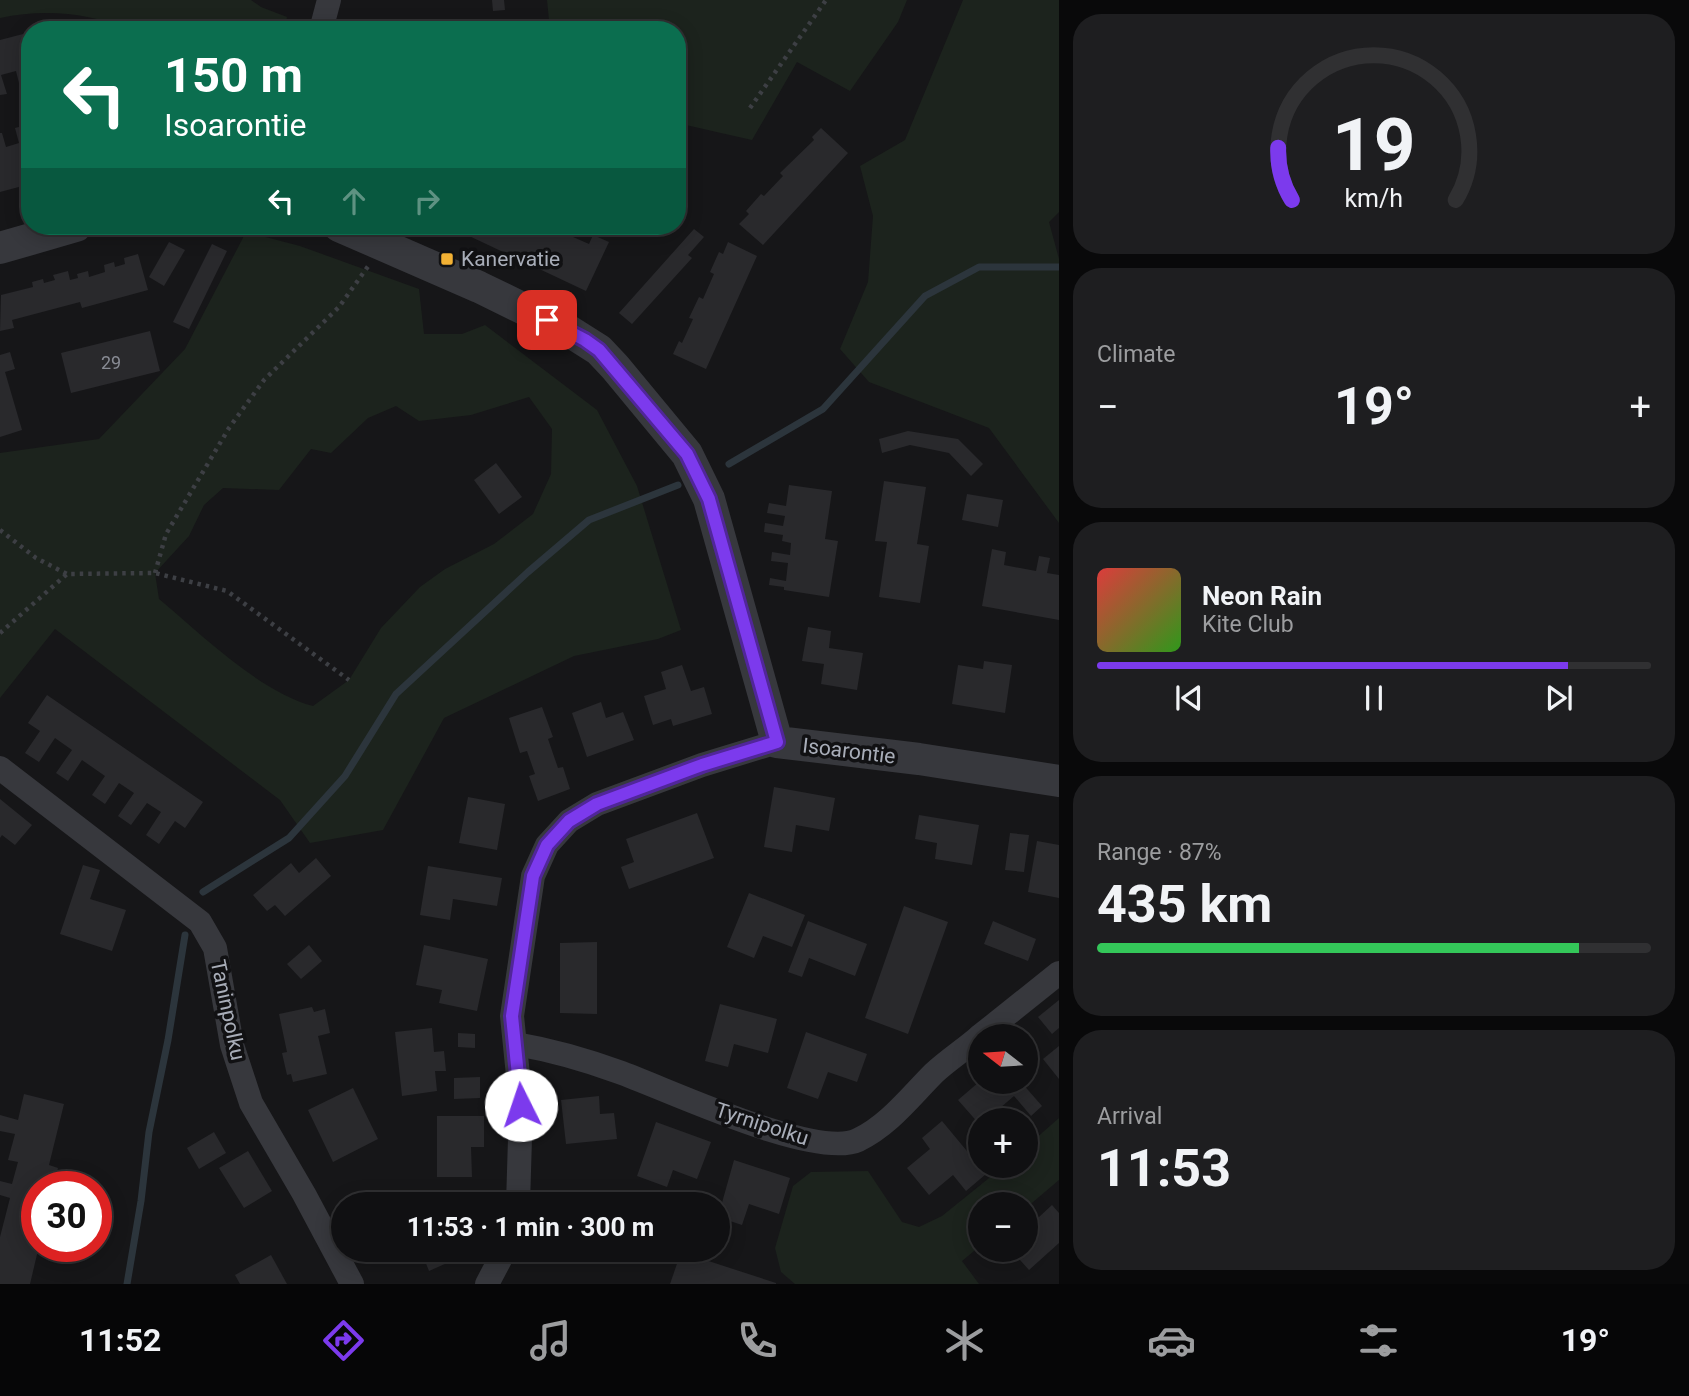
<!DOCTYPE html>
<meta charset="utf-8">
<style>
body{margin:0;font-family:Roboto,sans-serif;background:#1e1e20;color:#f1f3f6;height:100vh;display:flex;flex-direction:column;font-size:26px;white-space:nowrap}
*{box-sizing:border-box;margin:0}
p{font-size:23px;color:#9c9d9f}
.icon{flex:none;width:38px;height:38px;fill:none;stroke:currentColor;stroke-width:2;stroke-linecap:round;stroke-linejoin:round}
.map{position:relative;flex:1;overflow:hidden}
.drawer{display:flex;flex-direction:column;gap:14px;padding:14px;background:#09090a;width:630px}
.drawer>*{flex:none}
.banner{position:absolute;left:21px;top:21px;width:665px;height:214px;border-radius:28px;box-shadow:0 4px 18px #0003,0 0 0 2px #303032;background:#0b6e4f;color:#fff;overflow:hidden}
.needle{width:46px;rotate:287deg}
.tools{position:absolute;left:968px;top:1024px;display:grid;gap:14px}
.tools a{display:grid;place-items:center;width:70px;height:70px;border-radius:50%;background:#101012;box-shadow:0 4px 18px #0003,0 0 0 2px #303032;font-size:35px}
.speed{position:absolute;left:21px;top:1171px;display:flex;gap:14px;font-size:35px;font-weight:700;text-align:center}
.speed>*{display:grid;place-content:center;width:91px;height:91px;border-radius:50%;background:#101012;box-shadow:0 4px 18px #0003,0 0 0 2px #303032;line-height:1}
.speed .limit{border:10px solid #d22;background:#fff;color:#111}
.pin{position:absolute;display:grid;place-items:center;width:60px;height:60px;color:#fff;margin:-30px;border-radius:14px;box-shadow:0 4px 10px #0006}
.me{position:absolute;width:77px;margin:-38px;rotate:356deg;stroke-linejoin:round;filter:drop-shadow(0 0 5px #0008)}
.turn{display:flex;align-items:center;gap:24px;height:147px;padding:0 28px;font-size:32px}
.turn .icon{width:91px;height:91px;stroke-width:2.5}
.turn b{display:block;font-size:49px;line-height:60px}
.lanes{display:flex;align-items:center;height:66px;padding:0 28px;background:#0003;justify-content:center;gap:35px;direction:ltr}
.lanes .off{opacity:.35}
.big{font-size:52px;font-weight:700;line-height:1.1}
.drawer .card{flex:1;display:flex;flex-direction:column;justify-content:center;gap:10px;min-width:0;padding:0 24px;border-radius:28px;background:#1e1e20}
.drawer .dial{align-items:center;gap:0}
.dial svg{height:182px;overflow:visible;fill:none;stroke:#303032;stroke-width:7;stroke-linecap:round;text-anchor:middle}
.dial text{fill:#f1f3f6;stroke:none}
.song{display:flex;align-items:center;gap:21px}
.cover{width:84px;height:84px;border-radius:10px;background:linear-gradient(135deg,hsl(0 70% 55%),hsl(110 70% 35%))}
.played{height:7px;border-radius:4px;background:linear-gradient(90deg,#7c3aed 85%,#303032 85%)}
.keys{display:flex;justify-content:space-around;direction:ltr}
.heat{display:flex;justify-content:space-between;align-items:center;font-size:38px;direction:ltr}
.charge{height:10px;border-radius:5px;background:linear-gradient(90deg,#34c759 87%,#303032 0)}
.trip{position:absolute;left:331px;top:1192px;width:399px;height:70px;border-radius:35px;background:#101012;box-shadow:0 4px 18px #0003,0 0 0 2px #303032;font-weight:700;line-height:70px;text-align:center}
.menu{display:flex;height:112px;justify-content:space-around;align-items:center;background:#060607;color:#9c9d9f}
.menu .icon{width:49px;height:49px}
.menu .current{color:#7c3aed}
.menu b{font-size:32px;color:#f1f3f6}
main{display:flex;flex:1;min-height:0}
.map>svg:first-child{display:block}
.green{fill:#1c231d;fill-rule:evenodd}
.lines{fill:none;stroke-linecap:round;stroke-linejoin:round}
.stream{stroke:#2c353c;stroke-width:7}
.building{fill:#29292c}
.path{stroke:#3d3f44;stroke-width:4.5;stroke-dasharray:3.5 5;stroke-linecap:butt}
.minor{stroke:#37383d;stroke-width:24}
.tertiary{stroke:#37383d;stroke-width:32}
.route-casing{stroke:#51269a;stroke-width:18}
.route{stroke:#7c3aed;stroke-width:12}
.poi-dot{fill:#f2b134;stroke:#111113;stroke-width:2.5}
.labels{text-anchor:middle;dominant-baseline:central;stroke-width:7;stroke-linejoin:round;paint-order:stroke}
.number-label{font-size:18px;fill:#888b94}
.poi-label{font-size:21px;fill:#a8adb8;stroke:#111113;text-anchor:start}
.street-label{font-size:21px;fill:#a8adb8;stroke:#111113}
</style>
<main>
<div class="map">
<svg width="1059" height="1284" viewBox="0 0 1059 1284">
<rect width="100%" height="100%" fill="#161618"/>
<g class="green">
<path d="M0 0H251L261 7 287 17 285 30H129C88 12 43 9 0 18Z"/>
<path d="M547 0H907L898 22 850 91 797 62 752 140 677 123V30H550Z"/>
<path d="M963 0H1059V212L1049 222 1059 259V523L989 428 869 382 840 349 868 282 873 216 860 166 905 140Z"/>
<path d="M246 232 300 246 419 289 424 334H462L485 325 597 410 637 486 681 630 658 639 574 656 444 718 383 830 310 843 280 800 55 629 0 698V453L99 439 185 349ZM529 397 552 429 551 474 533 514 494 544 445 569 420 587 381 628 349 680 313 706C260 692 202 635 159 599L155 573 189 536 204 505 223 488 279 490 311 449 331 453 368 418 396 406 419 421 471 415Z"/>
<path d="M1059 1118V1180L1026 1208V1204H980V1246L962 1261 979 1284H795L781 1272 775 1248 793 1186 811 1172 868 1171 902 1222 919 1227 942 1216 1004 1166H1026V1147Z"/>
</g>
<g class="lines">
<g class="stream">
<path d="M729 464 823 409 925 296 979 267H1059"/>
<path d="M203 892 289 838 345 776 396 694 528 572 589 520 678 485"/>
<path d="M127 1284 141 1201 149 1132 168 1040 185 935"/>
</g>
</g>
<g class="building">
<path d="M492 0H504L505 10 493 11Z"/>
<path d="M23 34 30 59V85L20 87 16 71 1 75 7 94 0 95V40Z"/>
<path d="M30 124V184L0 192V133H2L6 147 19 143 15 128Z"/>
<path d="M821 128 848 153 763 245 739 224 749 214 746 211 761 194 764 196 783 176 780 173 814 140 812 137Z"/>
<path d="M448 226H549L555 229 557 226H568L564 233 589 244 593 235 609 242 586 291Z"/>
<path d="M694 229 704 237 688 255 692 258 632 324 619 313Z"/>
<path d="M169 242 185 250 164 286 149 277Z"/>
<path d="M728 242 757 256 706 369 673 354 679 341 682 343 693 319 689 318 699 297 703 299 714 274 710 272 719 252 723 254Z"/>
<path d="M212 244 227 251 189 329 173 322Z"/>
<path d="M138 254 148 290 82 308 80 302 12 320 14 328 0 331 1 295 33 287 32 282 43 279 44 283 55 280 53 275 68 271 70 280 78 278 77 274 88 271 89 277 105 272 104 265 114 262 115 267 125 264 124 258Z"/>
<path d="M150 331 160 371 71 393 61 353Z"/>
<path d="M10 352 15 369 5 372 22 430 0 437V355Z"/>
<path d="M908 431 958 439 983 464 971 476 949 453 910 445 882 453 879 439Z"/>
<path d="M496 463 522 497 499 514 474 480Z"/>
<path d="M884 481 926 487 917 544 929 546 920 603 879 597 887 542 875 541Z"/>
<path d="M789 485 832 491 825 539 838 541 829 597 784 590V587L769 585 770 578 786 581 788 563 771 561 772 552 790 555 791 543 782 541 783 535 764 532 765 523 783 526 785 516 767 513 769 503 786 506Z"/>
<path d="M967 494 1003 500 998 527 962 520Z"/>
<path d="M992 549 1006 552 1004 565 1036 571 1039 556 1050 558 1047 573 1059 575V620L982 606Z"/>
<path d="M808 627 831 631 829 648 863 653 857 690 821 684 824 664 802 661Z"/>
<path d="M984 661 1012 665 1005 713 952 704 958 665 983 669Z"/>
<path d="M682 665 691 691 704 687 712 714 673 726 671 719 653 725 644 696 666 689 661 672Z"/>
<path d="M47 695 203 802 185 828 175 821 159 844 146 835 161 812 147 803 131 825 118 816 134 793 119 783 105 804 92 795 105 776 82 760 68 781 56 773 72 750 55 738 39 762 25 753 40 731 28 723Z"/>
<path d="M601 702 606 718 623 712 634 740 587 757 572 713Z"/>
<path d="M542 707 553 737 548 739 558 768 563 767 570 789 538 801 529 776 535 774 527 751 520 753 509 718Z"/>
<path d="M774 787 835 798 829 831 796 825 792 852 764 847Z"/>
<path d="M468 797 505 804 497 850 459 843Z"/>
<path d="M0 799 32 825 15 845 2 835 0 838Z"/>
<path d="M697 813 714 858 629 889 621 867 634 862 626 839Z"/>
<path d="M919 815 979 825 972 865 935 859 937 843 915 839Z"/>
<path d="M1010 833 1029 835 1024 872 1005 870Z"/>
<path d="M1037 841 1059 845V898L1028 892Z"/>
<path d="M316 858 331 876 285 916 275 905 267 911 253 895 291 863 299 873Z"/>
<path d="M83 865 100 870 90 899 126 910 112 951 60 934Z"/>
<path d="M428 866 502 878 497 906 453 899 450 920 420 915Z"/>
<path d="M749 893 805 915 792 947 763 936 754 958 727 947Z"/>
<path d="M904 906 948 922 908 1034 865 1018Z"/>
<path d="M808 921 867 944 855 976 809 958 802 977 788 972Z"/>
<path d="M993 921 1036 939 1028 961 984 944Z"/>
<path d="M597 942V1014L560 1013V943Z"/>
<path d="M309 945 322 961 301 979 287 964Z"/>
<path d="M424 945 488 959 477 1011 439 1003 442 990 416 985Z"/>
<path d="M1059 1000V1028L1052 1034 1038 1017Z"/>
<path d="M720 1004 777 1019 768 1053 734 1044 728 1067 705 1061Z"/>
<path d="M312 1007 314 1012 325 1009 330 1033 318 1036 327 1074 293 1082 291 1074 287 1075 282 1053 287 1052 279 1014Z"/>
<path d="M432 1028 434 1052 444 1051 446 1071H435L437 1091 402 1096 395 1032Z"/>
<path d="M806 1032 867 1054 857 1082 828 1072 818 1099 787 1088Z"/>
<path d="M458 1033 475 1034V1048L458 1047Z"/>
<path d="M1059 1046V1079L1043 1059Z"/>
<path d="M480 1077V1098L454 1099V1078Z"/>
<path d="M979 1082H1021L1042 1106 1031 1116 1014 1096 986 1120H980V1125L958 1100Z"/>
<path d="M353 1088 378 1139 333 1162 308 1110Z"/>
<path d="M24 1094 64 1104 49 1165 58 1168 54 1186H37V1246H39L30 1284H0V1237L10 1198 0 1195V1181L12 1184 18 1162 8 1160 15 1134 0 1131V1115L18 1120Z"/>
<path d="M599 1096 600 1114 614 1113 617 1139 566 1144 561 1100Z"/>
<path d="M437 1116H484V1147H471L472 1177H437Z"/>
<path d="M942 1121 986 1174 966 1191 953 1175 929 1195 907 1168 930 1149 922 1138Z"/>
<path d="M656 1122 711 1142 697 1179 673 1170 667 1187 637 1176Z"/>
<path d="M214 1132 226 1153 199 1169 187 1148Z"/>
<path d="M248 1151 272 1191 244 1208 219 1168Z"/>
<path d="M734 1160 790 1178 779 1214 749 1204 742 1225 718 1217Z"/>
<path d="M1052 1205 1059 1213V1243L1029 1270 1011 1250H1026V1229Z"/>
<path d="M391 1250H452L456 1259 429 1271 421 1251 396 1261Z"/>
<path d="M681 1252 776 1283V1284H670Z"/>
<path d="M271 1255 287 1284H240L235 1275Z"/>
</g>
<g class="lines">
<g class="path">
<path d="M750 108 826 0"/>
<path d="M0 530 36 558 67 574"/>
<path d="M155 573 166 534 229 428 264 380 339 307 369 265"/>
<path d="M0 633 67 574 155 573 227 591 349 680"/>
</g>
<g class="minor">
<path d="M321 30 329 0"/>
<path d="M0 768 200 922 215 948 232 1045 251 1103 304 1194 352 1284"/>
<path d="M980 1036 1059 973"/>
<path d="M516 1044C551 1050 586 1060 619 1072 667 1089 815 1160 858 1140 889 1125 910 1097 934 1073 948 1060 965 1049 980 1036"/>
<path d="M518 1204 521 1105 512 1016 533 876 547 845 569 821 597 804 702 765 777 742"/>
<path d="M487 1284 505 1250"/>
</g>
<g class="tertiary">
<path d="M339 226 479 287 569 331 599 350 615 367 687 454 709 499 777 742 919 759 1059 781"/>
<path d="M0 248 76 226"/>
</g>
</g>
<g class="lines">
<g class="route-casing">
<path id="route" d="M521 1105 512 1016 533 876 547 845 569 821 597 804 702 765 777 742 709 499 687 454 599 350 585 340 547 320"/>
</g>
<use href="#route" class="route"/>
</g>
<rect class="poi-dot" x="440" y="252" width="14" height="14" rx="3.5"/>
<g class="labels">
<g class="number-label">
<text x="111" y="362">29</text>
</g>
<g class="poi-label">
<text x="461" y="259">Kanervatie</text>
</g>
<g class="street-label">
<text transform="translate(849 751) rotate(7)">Isoarontie</text>
<text transform="translate(228 1010) rotate(78)">Taninpolku</text>
<text transform="translate(762 1124) rotate(18)">Tyrnipolku</text>
</g>
</g>
</svg>
<div class="tools">
<a><svg class="needle" viewBox="-14 -14 28 28"><path d="M0-13l5 13h-10z" fill="#e53935"/><path d="M0 13l5-13h-10z" fill="#9c9d9f"/></svg></a>
<a>+</a>
<a>−</a>
</div>
<div class="speed"><div class="limit">30</div></div>
<div class="pin" style="left:547px;top:320px;background:#d93025"><svg class="icon" aria-label="arrive" viewBox="0 0 24 24"><path d="M6 21V4h12l-3 4 3 4H6"/></svg></div>
<svg class="me" style="left:521px;top:1105px" viewBox="-20 -20 40 40"><circle r="19" fill="#fff"/><path d="M0-13L10 11 0 6-10 11z" fill="#7c3aed"/></svg>
<div class="trip">11:53 · 1 min · 300 m</div>
<div class="banner">
<div class="turn"><svg class="icon" aria-label="left" viewBox="0 0 24 24"><path d="M17 20v-9H6M10 6l-5 5 5 5"/></svg><div><b>150 m</b>Isoarontie</div></div>
<div class="lanes"><svg class="icon" aria-label="left" viewBox="0 0 24 24"><path d="M17 20v-9H6M10 6l-5 5 5 5"/></svg><svg class="icon off" aria-label="ahead" viewBox="0 0 24 24"><path d="M12 20V5M6 11l6-6 6 6"/></svg><svg class="icon off" aria-label="right" viewBox="0 0 24 24"><path d="M7 20v-9h11M14 6l5 5-5 5"/></svg></div>
</div>
</div>
<section class="drawer">
<div class="card dial"><svg viewBox="0 0 100 80">
<path d="M14 69A42 42 0 1 1 86 69"/>
<path d="M14 69A42 42 0 0 1 8 46" stroke="#7c3aed"/>
<text x="50" y="56" font-size="32" font-weight="700">19</text>
<text x="50" y="72" font-size="11">km/h</text>
</svg></div>
<div class="card"><p>Climate</p>
<div class="heat"><a>−</a><b class="big">19°</b><a>+</a></div>
</div>
<div class="card">
<div class="song"><i class="cover"></i><div><b>Neon Rain</b><p>Kite Club</p></div></div>
<div class="played"></div>
<div class="keys"><svg class="icon" aria-label="previous" viewBox="0 0 24 24"><path d="M18 5L8 12l10 7zM5 5v14"/></svg><svg class="icon" aria-label="pause" viewBox="0 0 24 24"><path d="M8 5v14M16 5v14"/></svg><svg class="icon" aria-label="next" viewBox="0 0 24 24"><path d="M6 5l10 7-10 7zM19 5v14"/></svg></div>
</div>
<div class="card"><p>Range · 87%</p><b class="big">435 km</b><div class="charge"></div></div>
<div class="card"><p>Arrival</p><b class="big">11:53</b></div>
</section>
</main>
<nav class="menu">
<b>11:52</b>
<svg class="icon current" aria-label="directions" viewBox="0 0 24 24"><path d="M12 3l9 9-9 9-9-9zM9 14v-3h6M13 9l2 2-2 2"/></svg>
<svg class="icon" aria-label="music" viewBox="0 0 24 24"><path d="M9 18V5l10-2v13"/><circle cx="6" cy="18" r="3"/><circle cx="16" cy="16" r="3"/></svg>
<svg class="icon" aria-label="phone" viewBox="0 0 24 24"><path d="M5 4h4l2 5-3 2q2 4 5 5l2-3 5 2v4C11 20 4 13 5 4z"/></svg>
<svg class="icon" aria-label="climate" viewBox="0 0 24 24"><path d="M12 3v18M4 7l16 10M4 17L20 7"/></svg>
<svg class="icon" aria-label="car" viewBox="0 0 24 24"><path d="M5 17H2v-5l4-1 3-4h7l3 4 3 1v5h-3M9 17h6M6 11h13"/><circle cx="7" cy="17" r="2"/><circle cx="17" cy="17" r="2"/></svg>
<svg class="icon" aria-label="filters" viewBox="0 0 24 24"><path d="M4 7h16M4 17h16"/><circle cx="9" cy="7" r="2"/><circle cx="15" cy="17" r="2"/></svg>
<b>19°</b>
</nav>
